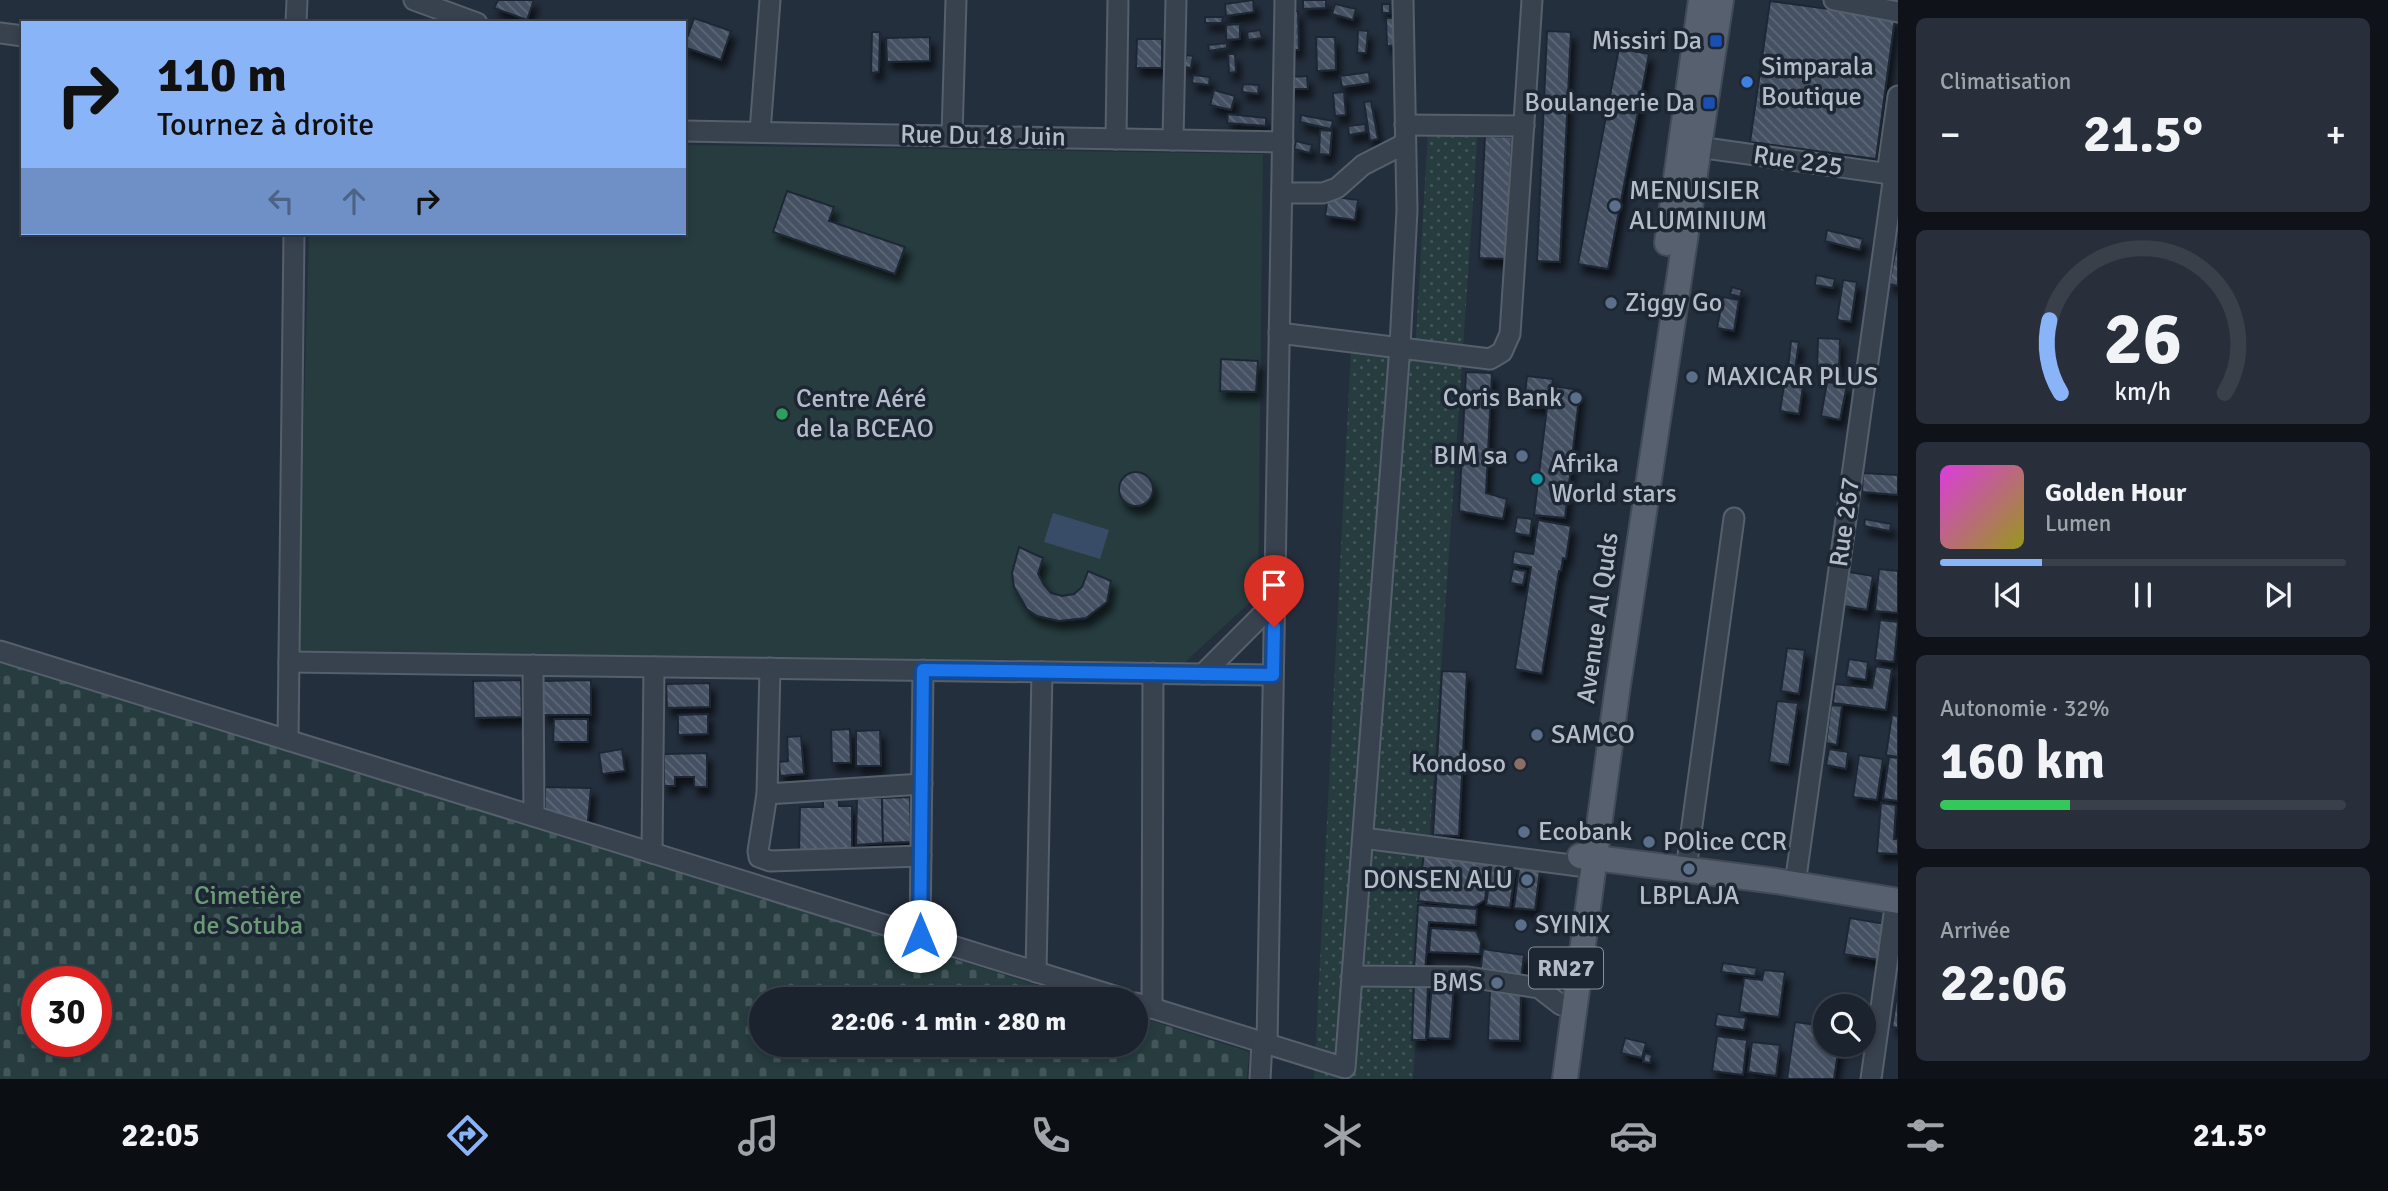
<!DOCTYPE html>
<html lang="fr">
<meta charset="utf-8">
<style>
body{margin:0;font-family:Signika,sans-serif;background:#282f3a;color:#f1f3f6;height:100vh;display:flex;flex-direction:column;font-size:26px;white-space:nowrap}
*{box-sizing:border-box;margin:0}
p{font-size:23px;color:#a0a4aa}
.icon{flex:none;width:38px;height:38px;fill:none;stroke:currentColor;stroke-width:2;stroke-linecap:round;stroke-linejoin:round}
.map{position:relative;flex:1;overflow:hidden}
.sheet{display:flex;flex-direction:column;gap:18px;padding:18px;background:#0f1319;width:490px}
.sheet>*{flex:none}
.hud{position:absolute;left:21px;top:21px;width:665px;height:214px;border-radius:0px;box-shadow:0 4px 10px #0003,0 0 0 2px #39404a;background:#8ab4f8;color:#111;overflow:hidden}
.controls{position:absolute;left:1813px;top:994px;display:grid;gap:14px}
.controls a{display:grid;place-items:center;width:63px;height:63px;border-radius:50%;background:#1b232e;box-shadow:0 4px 10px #0003,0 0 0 2px #39404a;font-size:35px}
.speed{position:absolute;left:21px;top:966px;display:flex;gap:14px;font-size:35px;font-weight:700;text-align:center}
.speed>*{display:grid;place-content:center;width:91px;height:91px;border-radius:50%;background:#1b232e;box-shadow:0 4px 10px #0003,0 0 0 2px #39404a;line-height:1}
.speed .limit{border:10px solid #d22;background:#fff;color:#111}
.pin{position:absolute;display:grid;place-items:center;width:60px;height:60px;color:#fff;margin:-72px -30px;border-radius:50% 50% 50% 0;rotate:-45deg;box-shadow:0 0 7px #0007}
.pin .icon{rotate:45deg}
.me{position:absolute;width:77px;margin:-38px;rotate:0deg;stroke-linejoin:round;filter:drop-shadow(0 0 5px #0008)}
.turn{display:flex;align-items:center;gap:24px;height:147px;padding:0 21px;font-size:32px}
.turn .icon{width:91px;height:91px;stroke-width:2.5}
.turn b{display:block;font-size:49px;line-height:60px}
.lanes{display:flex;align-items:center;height:66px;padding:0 21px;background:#0003;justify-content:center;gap:35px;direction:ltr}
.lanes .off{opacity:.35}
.big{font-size:52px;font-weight:800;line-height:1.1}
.sheet .widget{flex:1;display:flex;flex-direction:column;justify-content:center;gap:10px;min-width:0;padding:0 24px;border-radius:10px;background:#282f3a}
.sheet .dial{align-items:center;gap:0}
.dial svg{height:182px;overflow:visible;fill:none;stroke:#39404a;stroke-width:7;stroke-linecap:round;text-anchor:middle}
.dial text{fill:#f1f3f6;stroke:none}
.song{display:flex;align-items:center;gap:21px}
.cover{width:84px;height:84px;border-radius:10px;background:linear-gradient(135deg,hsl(300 70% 55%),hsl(60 70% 35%))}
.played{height:7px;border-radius:4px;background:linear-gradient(90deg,#8ab4f8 25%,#39404a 25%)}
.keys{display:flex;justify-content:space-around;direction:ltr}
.heat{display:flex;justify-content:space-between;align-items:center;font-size:38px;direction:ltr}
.charge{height:10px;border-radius:5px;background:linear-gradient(90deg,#34c759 32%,#39404a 0)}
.trip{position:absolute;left:749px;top:987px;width:399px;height:70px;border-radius:35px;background:#1b232e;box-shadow:0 4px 10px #0003,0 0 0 2px #39404a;font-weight:800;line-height:70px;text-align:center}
.menu{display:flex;height:112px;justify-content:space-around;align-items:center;background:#0b0e12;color:#a0a4aa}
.menu .icon{width:49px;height:49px}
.menu .current{color:#8ab4f8}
.menu b{font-size:32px;color:#f1f3f6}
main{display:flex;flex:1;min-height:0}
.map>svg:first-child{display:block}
.grass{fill:url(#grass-dots)}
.cemetery{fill:url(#cemetery-stones);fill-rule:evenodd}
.pitch{fill:#263c3f}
.water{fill:#394c67}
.building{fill:url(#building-back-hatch);stroke:#1f2835;stroke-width:2;filter:url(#shadow)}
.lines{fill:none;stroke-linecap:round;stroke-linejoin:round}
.minor-casing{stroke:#565f6c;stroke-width:23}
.major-casing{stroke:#414a57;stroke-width:28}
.minor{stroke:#38414e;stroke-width:19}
.major{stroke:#56606e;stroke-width:24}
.route-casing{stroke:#114b97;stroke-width:18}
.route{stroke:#1a73e8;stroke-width:12}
.transit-dot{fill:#1a4fb4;stroke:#1d2633;stroke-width:2.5}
.shop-dot{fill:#3f7fe0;stroke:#1d2633;stroke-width:2.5}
.service-dot{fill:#5c6f8a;stroke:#1d2633;stroke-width:2.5}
.leisure-dot{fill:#2e9e5b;stroke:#1d2633;stroke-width:2.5}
.culture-dot{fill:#0f9aa8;stroke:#1d2633;stroke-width:2.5}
.education-dot{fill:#8d6e63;stroke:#1d2633;stroke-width:2.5}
.labels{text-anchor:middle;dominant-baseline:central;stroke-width:7;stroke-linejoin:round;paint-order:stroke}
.shield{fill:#1d2633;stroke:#878f9c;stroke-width:2}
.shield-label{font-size:24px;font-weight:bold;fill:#b4bcc9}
.poi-label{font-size:26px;fill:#b4bcc9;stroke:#1d2633;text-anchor:start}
.street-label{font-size:26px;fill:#b4bcc9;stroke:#1d2633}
.park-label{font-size:26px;fill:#6b9a76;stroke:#1d2633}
</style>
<main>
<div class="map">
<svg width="1898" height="1079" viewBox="0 0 1898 1079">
<defs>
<pattern id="grass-dots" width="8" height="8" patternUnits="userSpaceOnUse" patternTransform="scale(1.75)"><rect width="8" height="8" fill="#263c3f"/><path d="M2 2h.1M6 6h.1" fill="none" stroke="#435659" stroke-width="1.8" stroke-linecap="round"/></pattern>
<pattern id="cemetery-stones" width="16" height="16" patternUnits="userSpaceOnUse" patternTransform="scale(1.75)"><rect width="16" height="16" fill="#263c3f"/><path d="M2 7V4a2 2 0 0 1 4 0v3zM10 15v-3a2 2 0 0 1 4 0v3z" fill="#435659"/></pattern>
<pattern id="building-back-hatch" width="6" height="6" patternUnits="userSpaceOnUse" patternTransform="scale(1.75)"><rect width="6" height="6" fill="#455162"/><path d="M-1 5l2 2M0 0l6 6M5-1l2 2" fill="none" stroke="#5d6877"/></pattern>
<filter id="shadow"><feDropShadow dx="4.5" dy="8" stdDeviation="3.5" flood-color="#0009"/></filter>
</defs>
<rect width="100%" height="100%" fill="#242f3e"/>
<path class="grass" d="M1429 114H1479L1413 1079H1314L1351 350 1415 354Z"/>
<path class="cemetery" d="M0 658 1081 999H761V1045H1136V1016L1249 1052 1247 1079H0ZM37 982H96V1041H37Z"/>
<path class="pitch" d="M684 145 1263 154 1258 595 1185 662 671 656 297 655 309 233H684Z"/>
<path class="water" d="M1053 513 1109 530 1100 559 1044 542Z"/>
<g class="building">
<path d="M498 0H534L527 20 494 8Z"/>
<path d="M1253 0 1254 12 1226 16 1225 4Z"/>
<path d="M1303 0H1326V8L1303 9Z"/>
<path d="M1770 1 1895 18 1876 159 1750 142Z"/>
<path d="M1335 4 1356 9 1353 20 1332 14Z"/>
<rect x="1382" y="4" width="8" height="9"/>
<path d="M1290 11H1298L1299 50H1291Z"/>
<path d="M1205 17H1223L1222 23H1205Z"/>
<path d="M694 18 731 31 721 60 684 47Z"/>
<path d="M1386 18H1397L1398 45 1387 46Z"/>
<path d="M1240 24V39L1226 40V25Z"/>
<path d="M1260 30 1262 38 1248 40 1247 32Z"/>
<path d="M1358 30 1368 31 1366 53H1357Z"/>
<path d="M1547 31 1571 32 1560 262 1537 261Z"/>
<path d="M872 32H880L879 72 871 73Z"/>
<path d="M930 37V61L887 62 886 38Z"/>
<path d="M1316 37H1335L1336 70 1317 71Z"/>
<path d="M1137 39H1162V68H1136Z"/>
<path d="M1227 43V48L1209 51 1208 45Z"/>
<path d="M1619 48 1649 54 1608 269 1578 264Z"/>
<path d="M1228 54H1235L1236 72 1229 73Z"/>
<path d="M1186 55 1193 56 1191 68 1184 67Z"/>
<path d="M1369 72 1370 83 1342 87 1340 76Z"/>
<path d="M1193 75 1210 77 1209 85 1192 83Z"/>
<path d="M1307 76 1308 89H1289V77Z"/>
<path d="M1243 84 1259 85 1258 94 1242 92Z"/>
<path d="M1214 90 1235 96 1231 110 1210 105Z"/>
<path d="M1344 92 1346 115 1335 116 1333 93Z"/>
<path d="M1371 101 1378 139 1370 141 1364 102Z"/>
<path d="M1228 114 1266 118V126L1227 123Z"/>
<path d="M1301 115 1333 121 1331 129 1300 122Z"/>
<path d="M1365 124 1366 132 1349 135 1348 126Z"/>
<path d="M1320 130 1332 131 1330 155 1319 154Z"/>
<path d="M1485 136 1512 137 1506 259 1479 258Z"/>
<path d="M1296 141 1312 145 1310 153 1294 149Z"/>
<path d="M787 191 834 207 829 221 905 247 895 274 773 232Z"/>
<path d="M1328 196 1358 200 1355 220 1325 216Z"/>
<path d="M1827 230 1863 239 1860 250 1825 241Z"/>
<path d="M1896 249H1898V286L1889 284Z"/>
<path d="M1816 275 1835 279 1833 288 1815 285Z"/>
<path d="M1843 280 1857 282 1851 322 1837 320Z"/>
<path d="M1732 287 1742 290 1740 297 1730 294Z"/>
<path d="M1723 297 1739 300 1734 331 1717 328Z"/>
<path d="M1818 338 1840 339 1839 371H1817Z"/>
<path d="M1791 341 1799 342 1795 369 1788 368Z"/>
<path d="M1221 359 1258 361 1256 392 1220 391Z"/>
<path d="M1466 372 1492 373 1486 493 1507 499 1503 519 1459 511Z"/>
<path d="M1786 372 1797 374 1796 385 1803 386 1799 414 1780 411Z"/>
<path d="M1527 376 1553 379 1552 386 1580 390 1565 518 1534 515 1547 407 1524 404Z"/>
<path d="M1827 382 1847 385 1840 420 1821 416Z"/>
<circle cx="1136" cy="489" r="17"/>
<path d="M1863 473 1898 475V495L1862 492Z"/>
<path d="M1517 517 1532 519 1530 536 1514 533Z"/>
<path d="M1865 519 1891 524 1890 531 1864 526Z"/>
<path d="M1538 520 1571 526 1566 559 1563 558 1561 571H1559L1542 674 1515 669 1531 567 1512 564 1514 551 1533 554Z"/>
<path d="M1019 547 1043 558 1038 574 1044 585 1051 593 1062 596 1074 594 1082 587 1088 571 1111 581 1107 602 1086 618 1059 621 1037 616 1027 609 1014 587 1012 573Z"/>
<path d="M1513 569 1526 571 1523 585 1510 583Z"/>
<path d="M1879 569 1898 571V613L1875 611Z"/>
<path d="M1849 572 1873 576 1867 610 1844 606Z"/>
<path d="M1880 620 1898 622 1894 662 1875 660Z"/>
<path d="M1787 648 1805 650 1799 694 1781 691Z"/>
<path d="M1849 659 1868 662 1866 680 1846 677Z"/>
<path d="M1876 666 1892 669 1886 710 1833 703 1835 684 1872 688Z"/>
<path d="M1442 671 1467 672 1459 836 1433 835Z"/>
<path d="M521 680 522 717 474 718 473 681Z"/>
<path d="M591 680V715H543V681Z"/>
<path d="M710 683V707L667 708 666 684Z"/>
<path d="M1777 701 1798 703 1789 765 1769 762Z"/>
<path d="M1831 705 1842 706 1837 745 1826 743Z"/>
<path d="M708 714V734L678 735V715Z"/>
<path d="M1892 715 1898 716V757L1886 755Z"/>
<path d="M554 719H588V742H553Z"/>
<path d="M850 729 851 763H832L831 730Z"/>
<path d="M880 730 881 766H856V731Z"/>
<path d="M801 736 804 774 780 776 779 762 788 761 787 737Z"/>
<path d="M622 749 625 771 602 774 599 753Z"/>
<path d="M1829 749 1848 752 1846 769 1826 765Z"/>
<path d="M707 753V787H694V777H675V786H664V754Z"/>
<path d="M1859 755 1883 759 1877 800 1853 797Z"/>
<path d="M1889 757 1898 758V801L1883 799Z"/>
<path d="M545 787 591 788 587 830 545 817Z"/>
<path d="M857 797 882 798 883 843 856 845Z"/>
<path d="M910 797 911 842 883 843 882 798Z"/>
<path d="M823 800H839V806H852V851L799 850 800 807H823Z"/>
<path d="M1881 803 1896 805 1894 839H1898V854L1877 853Z"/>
<path d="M1424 853 1490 861 1485 900 1474 907 1418 901Z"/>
<path d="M1492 861 1516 864 1510 908 1486 905Z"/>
<path d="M1519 868 1540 870 1535 910 1514 908Z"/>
<path d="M1418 905 1477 909 1476 925 1429 922 1425 971 1414 970Z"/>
<path d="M1850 918 1885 924 1879 960 1844 954Z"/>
<path d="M1431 928 1476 931 1481 942 1480 954 1429 952Z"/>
<path d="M1483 949 1524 955 1521 979 1480 974Z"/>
<path d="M1723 963 1757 968 1755 976 1721 972Z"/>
<path d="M1764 970 1785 972 1779 1017 1739 1012 1744 978 1762 980Z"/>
<path d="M1432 982 1454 984 1450 1039 1428 1038Z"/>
<path d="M1414 983H1428L1426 1040H1412Z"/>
<path d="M1898 989V1028L1892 1027Z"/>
<path d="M1490 990 1521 991 1520 1041 1488 1040Z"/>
<path d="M1717 1014 1746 1018 1744 1030 1715 1026Z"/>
<path d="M1795 1022 1825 1026V1045H1839L1834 1079H1787Z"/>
<path d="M1717 1036 1747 1040 1743 1075 1712 1071Z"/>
<path d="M1625 1038 1646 1043 1642 1058 1621 1053Z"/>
<path d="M1752 1042 1780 1045 1776 1076 1748 1072Z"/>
<path d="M1645 1053 1652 1055 1650 1063 1643 1062Z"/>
</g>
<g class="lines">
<g class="minor-casing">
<g id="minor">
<path d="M414 0 477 23"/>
<path d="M1834 0 1898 12"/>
<path d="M296 23 297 0"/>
<path d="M0 33 23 36"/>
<path d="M1405 125 1524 126"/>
<path d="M684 131 1283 142"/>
<path d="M760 132 770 0"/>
<path d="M952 136 956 0"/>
<path d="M1116 139 1118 0"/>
<path d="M1173 140 1176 0"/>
<path d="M1698 147 1898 175"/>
<path d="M1887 174 1898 96"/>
<path d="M1282 193H1323L1337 188 1363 165 1404 144"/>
<path d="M1279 333 1490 359 1502 352 1510 334 1532 0"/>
<path d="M0 651 1124 999"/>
<path d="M289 662 1273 675"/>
<path d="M533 665 534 816"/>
<path d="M770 668 767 794 758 851 759 857 770 861 921 856"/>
<path d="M1203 674 1274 603"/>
<path d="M288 740 294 233"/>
<path d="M767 794 922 784"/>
<path d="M1363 838 1579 866"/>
<path d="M652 853 654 667"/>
<path d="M1688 855 1734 518"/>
<path d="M1797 870 1894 175"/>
<path d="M920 936 923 670"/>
<path d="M1036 972 1042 672"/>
<path d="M1352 976 1468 977 1539 988 1561 1005"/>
<path d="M1136 1003 1345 1068 1400 346 1407 210 1403 0"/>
<path d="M1152 1008 1153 673"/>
<path d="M1267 1044 1285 0"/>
<path d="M1260 1079 1262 1042"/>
<path d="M1871 1079 1896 900"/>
</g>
</g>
<g class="major-casing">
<g id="major">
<path d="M1667 243 1701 0"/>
<path d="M1580 856 1776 881 1898 901"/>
<path d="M1565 1079 1617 692 1721 0"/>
</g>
</g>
<use href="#minor" class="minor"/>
<use href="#major" class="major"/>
</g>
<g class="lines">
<g class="route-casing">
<path id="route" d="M920 936 923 670 1273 675 1274 627"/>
</g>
<use href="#route" class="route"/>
</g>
<g class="transit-dot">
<rect x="1709" y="34" width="14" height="14" rx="3.5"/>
<rect x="1702" y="96" width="14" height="14" rx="3.5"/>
</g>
<circle class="shop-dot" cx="1747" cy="82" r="7"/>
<g class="service-dot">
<circle cx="1615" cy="206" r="7"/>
<circle cx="1611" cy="303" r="7"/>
<circle cx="1692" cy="377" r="7"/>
<circle cx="1576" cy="398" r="7"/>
<circle cx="1522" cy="456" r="7"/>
<circle cx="1537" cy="735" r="7"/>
<circle cx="1524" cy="832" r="7"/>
<circle cx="1649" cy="842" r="7"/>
<circle cx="1689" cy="869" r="7"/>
<circle cx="1527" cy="880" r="7"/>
<circle cx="1521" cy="925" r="7"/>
<circle cx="1497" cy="983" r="7"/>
</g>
<circle class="leisure-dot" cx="782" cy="414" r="7"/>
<circle class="culture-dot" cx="1537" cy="479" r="7"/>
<circle class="education-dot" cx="1520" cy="764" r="7"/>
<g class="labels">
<rect class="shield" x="1529" y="947.5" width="74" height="41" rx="5"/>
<g class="shield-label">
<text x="1566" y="968">RN27</text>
</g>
<g class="poi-label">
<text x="1702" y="41" text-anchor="end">Missiri Da</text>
<text x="1761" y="67">Simparala<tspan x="1761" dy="30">Boutique</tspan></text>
<text x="1695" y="103" text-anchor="end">Boulangerie Da</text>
<text x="1629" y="191">MENUISIER<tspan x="1629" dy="30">ALUMINIUM</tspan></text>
<text x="1625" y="303">Ziggy Go</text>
<text x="1706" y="377">MAXICAR PLUS</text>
<text x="1562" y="398" text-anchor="end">Coris Bank</text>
<text x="796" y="399">Centre Aéré<tspan x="796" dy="30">de la BCEAO</tspan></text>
<text x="1508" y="456" text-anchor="end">BIM sa</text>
<text x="1551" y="464">Afrika<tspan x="1551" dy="30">World stars</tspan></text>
<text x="1551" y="735">SAMCO</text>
<text x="1506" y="764" text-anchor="end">Kondoso</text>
<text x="1538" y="832">Ecobank</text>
<text x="1663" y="842">POlice CCR</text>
<text x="1513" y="880" text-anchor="end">DONSEN ALU</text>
<text x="1689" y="896" text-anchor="middle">LBPLAJA</text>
<text x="1535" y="925">SYINIX</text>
<text x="1483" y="983" text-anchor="end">BMS</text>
</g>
<g class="street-label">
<text transform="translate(983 136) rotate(1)">Rue Du 18 Juin</text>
<text transform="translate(1798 161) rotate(8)">Rue 225</text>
<text transform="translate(1845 522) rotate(-82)">Rue 267</text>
<text transform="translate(1598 618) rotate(-82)">Avenue Al Quds</text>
</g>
<g class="park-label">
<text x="248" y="896">Cimetière<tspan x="248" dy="30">de Sotuba</tspan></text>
</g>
</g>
</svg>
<div class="controls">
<a><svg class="icon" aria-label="search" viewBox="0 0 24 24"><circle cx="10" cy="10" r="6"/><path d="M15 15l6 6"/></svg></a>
</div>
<div class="speed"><div class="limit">30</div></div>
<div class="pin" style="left:1274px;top:627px;background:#d93025"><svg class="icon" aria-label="arrive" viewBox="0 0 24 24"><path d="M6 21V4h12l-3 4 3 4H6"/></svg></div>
<svg class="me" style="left:920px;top:936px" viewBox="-20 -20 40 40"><circle r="19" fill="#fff"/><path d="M0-13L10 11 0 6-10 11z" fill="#1a73e8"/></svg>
<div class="trip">22:06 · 1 min · 280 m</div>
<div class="hud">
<div class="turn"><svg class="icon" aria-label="right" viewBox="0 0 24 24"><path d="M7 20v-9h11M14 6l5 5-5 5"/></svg><div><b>110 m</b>Tournez à droite</div></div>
<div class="lanes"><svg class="icon off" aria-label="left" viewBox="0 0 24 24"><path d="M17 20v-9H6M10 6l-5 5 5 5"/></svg><svg class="icon off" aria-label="ahead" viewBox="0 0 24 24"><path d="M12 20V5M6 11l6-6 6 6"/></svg><svg class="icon" aria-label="right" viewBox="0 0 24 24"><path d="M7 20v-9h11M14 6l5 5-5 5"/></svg></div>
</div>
</div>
<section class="sheet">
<div class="widget"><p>Climatisation</p>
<div class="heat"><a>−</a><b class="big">21.5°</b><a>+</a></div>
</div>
<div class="widget dial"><svg viewBox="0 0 100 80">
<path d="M14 69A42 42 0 1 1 86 69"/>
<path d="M14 69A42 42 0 0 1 9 37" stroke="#8ab4f8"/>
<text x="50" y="56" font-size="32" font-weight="700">26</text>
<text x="50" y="72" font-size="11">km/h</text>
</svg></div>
<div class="widget">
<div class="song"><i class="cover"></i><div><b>Golden Hour</b><p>Lumen</p></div></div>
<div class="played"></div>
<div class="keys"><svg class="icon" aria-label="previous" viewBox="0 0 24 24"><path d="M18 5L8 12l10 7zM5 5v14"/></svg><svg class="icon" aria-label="pause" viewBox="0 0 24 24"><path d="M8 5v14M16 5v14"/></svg><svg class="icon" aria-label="next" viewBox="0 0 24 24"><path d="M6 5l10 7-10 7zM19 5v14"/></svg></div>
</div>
<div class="widget"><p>Autonomie · 32%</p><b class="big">160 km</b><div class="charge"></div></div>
<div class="widget"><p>Arrivée</p><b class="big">22:06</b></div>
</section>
</main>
<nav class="menu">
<b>22:05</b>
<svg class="icon current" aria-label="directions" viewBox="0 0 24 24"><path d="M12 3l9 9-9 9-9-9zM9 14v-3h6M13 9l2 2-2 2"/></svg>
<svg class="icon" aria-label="music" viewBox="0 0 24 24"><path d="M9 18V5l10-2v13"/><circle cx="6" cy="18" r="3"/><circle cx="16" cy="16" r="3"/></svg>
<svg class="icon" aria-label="phone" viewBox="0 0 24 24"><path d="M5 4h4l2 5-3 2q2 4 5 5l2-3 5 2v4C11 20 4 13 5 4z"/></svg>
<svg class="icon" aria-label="climate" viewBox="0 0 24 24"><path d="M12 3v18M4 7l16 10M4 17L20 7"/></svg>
<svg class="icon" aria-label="car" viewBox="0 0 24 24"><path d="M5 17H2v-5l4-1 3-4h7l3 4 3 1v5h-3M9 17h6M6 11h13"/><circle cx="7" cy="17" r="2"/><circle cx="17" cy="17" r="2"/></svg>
<svg class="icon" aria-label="filters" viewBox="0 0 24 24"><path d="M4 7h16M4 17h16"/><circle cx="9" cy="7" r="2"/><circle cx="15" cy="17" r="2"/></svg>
<b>21.5°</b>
</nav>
